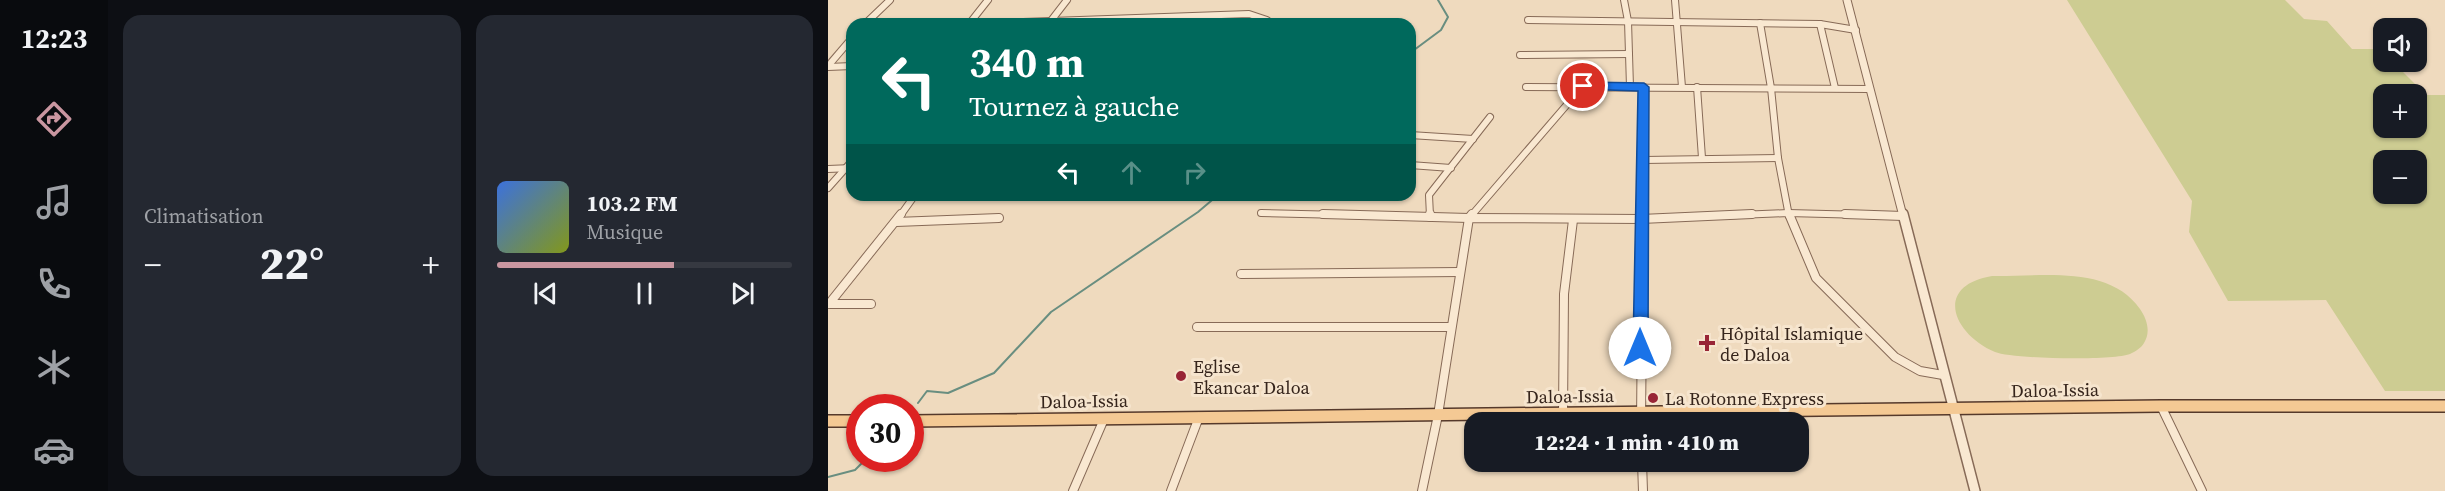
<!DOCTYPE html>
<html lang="fr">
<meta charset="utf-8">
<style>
body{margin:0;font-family:"Source Serif 4",serif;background:#242831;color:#f1f3f6;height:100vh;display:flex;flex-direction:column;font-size:22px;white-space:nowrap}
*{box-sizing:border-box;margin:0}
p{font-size:20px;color:#9ea1a6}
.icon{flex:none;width:33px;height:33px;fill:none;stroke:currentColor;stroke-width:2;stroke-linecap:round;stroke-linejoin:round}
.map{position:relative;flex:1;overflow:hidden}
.side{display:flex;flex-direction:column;gap:15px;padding:15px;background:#0d0f14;width:720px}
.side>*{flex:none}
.banner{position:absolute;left:18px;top:18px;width:570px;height:183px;border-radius:18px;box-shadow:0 2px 4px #0004;background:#00695c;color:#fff;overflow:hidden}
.fabs{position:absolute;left:1545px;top:18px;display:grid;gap:12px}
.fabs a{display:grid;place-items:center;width:54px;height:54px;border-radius:12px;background:#171b24;box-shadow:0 2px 4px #0004;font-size:30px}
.speed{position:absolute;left:18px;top:394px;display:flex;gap:12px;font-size:30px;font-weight:700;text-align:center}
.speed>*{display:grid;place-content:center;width:78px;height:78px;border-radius:50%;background:#171b24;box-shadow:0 2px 4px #0004;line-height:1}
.speed .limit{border:9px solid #d22;background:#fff;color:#111}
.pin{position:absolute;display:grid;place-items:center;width:51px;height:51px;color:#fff;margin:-26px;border:3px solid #fff;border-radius:50%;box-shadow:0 2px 6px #0007}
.me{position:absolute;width:66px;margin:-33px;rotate:0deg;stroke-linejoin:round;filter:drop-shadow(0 0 4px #0008)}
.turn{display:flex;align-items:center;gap:21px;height:126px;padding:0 24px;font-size:27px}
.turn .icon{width:78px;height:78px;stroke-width:2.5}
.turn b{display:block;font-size:42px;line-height:51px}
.lanes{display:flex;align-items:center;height:57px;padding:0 24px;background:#0003;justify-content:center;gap:30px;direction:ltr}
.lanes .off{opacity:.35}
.big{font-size:45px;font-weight:800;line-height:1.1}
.side .tile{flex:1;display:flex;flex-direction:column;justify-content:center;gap:9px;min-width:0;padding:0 21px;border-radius:18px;background:#242831}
.song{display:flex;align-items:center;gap:18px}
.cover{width:72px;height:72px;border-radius:9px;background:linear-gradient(135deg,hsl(220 70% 55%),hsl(70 70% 35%))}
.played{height:6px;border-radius:3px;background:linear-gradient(90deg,#c996a0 60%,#363941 60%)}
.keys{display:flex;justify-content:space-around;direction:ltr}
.heat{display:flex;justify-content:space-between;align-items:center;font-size:33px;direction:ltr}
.side .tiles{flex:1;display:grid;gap:15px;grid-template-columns:repeat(2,1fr)}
.trip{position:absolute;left:636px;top:412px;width:345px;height:60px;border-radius:18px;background:#171b24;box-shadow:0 2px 4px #0004;font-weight:800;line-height:60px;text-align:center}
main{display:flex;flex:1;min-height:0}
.dock{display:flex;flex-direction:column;width:108px;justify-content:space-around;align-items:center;background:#090b0e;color:#9ea1a6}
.dock .icon{width:42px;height:42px}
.dock .current{color:#c996a0}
.dock b{font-size:27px;color:#f1f3f6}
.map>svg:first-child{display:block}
.green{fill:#cdcc92;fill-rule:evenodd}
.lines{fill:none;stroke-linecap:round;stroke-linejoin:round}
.stream{stroke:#698e80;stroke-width:2}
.minor-far1-casing{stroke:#876a57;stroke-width:8}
.minor-casing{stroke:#876a57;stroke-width:10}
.tertiary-far1-casing{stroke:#876a57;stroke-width:9}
.tertiary-casing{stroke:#876a57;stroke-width:12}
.primary-casing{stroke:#55392b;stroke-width:14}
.minor-far1{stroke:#f9e8d1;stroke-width:6}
.minor{stroke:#f9e8d1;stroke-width:8}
.tertiary-far1{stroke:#f9e8d1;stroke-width:7}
.tertiary{stroke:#f9e8d1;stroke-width:9}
.primary{stroke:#f4c994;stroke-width:11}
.route{fill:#1a73e8;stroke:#114b97;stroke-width:1.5}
.poi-dot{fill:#982536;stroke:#f6e5ce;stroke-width:2}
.labels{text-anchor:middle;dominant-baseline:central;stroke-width:6;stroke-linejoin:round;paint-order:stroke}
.poi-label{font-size:18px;fill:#36251c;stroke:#f6e5ce;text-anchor:start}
.street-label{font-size:18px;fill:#36251c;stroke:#f6e5ce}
</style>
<main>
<nav class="dock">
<b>12:23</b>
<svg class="icon current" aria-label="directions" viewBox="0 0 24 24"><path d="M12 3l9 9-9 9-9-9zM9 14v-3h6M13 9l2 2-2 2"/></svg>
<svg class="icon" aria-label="music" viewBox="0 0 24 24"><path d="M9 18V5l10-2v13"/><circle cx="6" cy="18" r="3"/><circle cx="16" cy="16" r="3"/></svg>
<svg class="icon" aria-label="phone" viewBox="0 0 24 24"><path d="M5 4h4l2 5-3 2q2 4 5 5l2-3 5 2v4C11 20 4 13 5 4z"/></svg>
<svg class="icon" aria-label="climate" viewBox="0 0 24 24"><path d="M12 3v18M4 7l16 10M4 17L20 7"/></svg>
<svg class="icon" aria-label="car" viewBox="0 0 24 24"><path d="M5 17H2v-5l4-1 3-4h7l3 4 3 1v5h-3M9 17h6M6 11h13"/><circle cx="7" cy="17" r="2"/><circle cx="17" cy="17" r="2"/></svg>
</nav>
<section class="side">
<div class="tiles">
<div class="tile"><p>Climatisation</p>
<div class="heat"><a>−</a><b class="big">22°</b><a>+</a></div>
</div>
<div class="tile">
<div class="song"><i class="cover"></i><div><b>103.2 FM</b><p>Musique</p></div></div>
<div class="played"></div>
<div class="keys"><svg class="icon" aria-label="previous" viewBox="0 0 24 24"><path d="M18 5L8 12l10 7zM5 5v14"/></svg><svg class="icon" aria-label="pause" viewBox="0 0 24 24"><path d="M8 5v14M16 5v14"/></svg><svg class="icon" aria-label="next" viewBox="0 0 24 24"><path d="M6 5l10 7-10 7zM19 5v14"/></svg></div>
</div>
</div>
</section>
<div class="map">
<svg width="1617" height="491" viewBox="0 0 1617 491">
<rect width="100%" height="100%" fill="#efdabe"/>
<g class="green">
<path d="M1239 0H1457L1476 19 1499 21 1524 49H1553L1555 52 1556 62H1565L1598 95H1617V391H1557L1498 300 1400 301 1361 232 1364 201ZM1556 94H1588V128H1556ZM1556 160H1588V194H1556Z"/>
<path d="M1164 276C1212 277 1281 264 1312 309 1319 319 1323 332 1316 343 1314 347 1307 352 1302 354 1284 361 1184 359 1167 352 1125 334 1105 286 1164 276Z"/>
</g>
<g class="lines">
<g class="stream">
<path d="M582 53 613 30 620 17 610 0"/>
<path d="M90 403 99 391 120 393 166 373 223 312 370 212 390 195"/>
<path d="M0 477 27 470 38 459"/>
</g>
<g class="minor-far1-casing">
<g id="minor-far1">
<path d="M796 0 800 21 802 87"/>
<path d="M847 0 854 87"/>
<path d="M700 20 992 24 1028 30"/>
<path d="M222 22 239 0"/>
<path d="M932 23 943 88 950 158 961 216"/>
<path d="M37 24 62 0"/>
<path d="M141 24 160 0"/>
<path d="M142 24 421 14 439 20"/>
<path d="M992 24 1007 88"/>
<path d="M692 55 801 54"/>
<path d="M0 66 24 38"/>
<path d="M0 67 24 66"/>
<path d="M698 87 1042 89"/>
<path d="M869 87 874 158"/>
<path d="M582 135 645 139"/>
<path d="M816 160 950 158"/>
<path d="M582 165 623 168"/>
<path d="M0 169 24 168"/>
<path d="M0 188 24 161"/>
<path d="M433 213 557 216"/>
<path d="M72 216 87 195"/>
<path d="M602 216 601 195 662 117"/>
<path d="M643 216 755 86"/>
<path d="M815 216 816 87"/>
<path d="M887 216 960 213 1075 216"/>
</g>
</g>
<g class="minor-casing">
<g id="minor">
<path d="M495 214 641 218 644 214"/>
<path d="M602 214V217"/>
<path d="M961 214 988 278 1067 357 1092 371 1115 375"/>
<path d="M1017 214 1075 216"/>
<path d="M68 222 171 218"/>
<path d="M413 274 632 272"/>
<path d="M0 304H43"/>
<path d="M1 304 73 214"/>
<path d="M369 327H623"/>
<path d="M1333 406 1374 491"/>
<path d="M735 414 736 294 745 220"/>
<path d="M813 423 815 214"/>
<path d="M814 462 815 491"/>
<path d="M245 491 276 419"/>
<path d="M343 491 371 417"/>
<path d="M594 491 610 415 641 218 813 219 924 214"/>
</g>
</g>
<g class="tertiary-far1-casing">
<path id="tertiary-far1" d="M1019 0 1075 216"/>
</g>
<g class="tertiary-casing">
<path id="tertiary" d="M1075 214 1147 491"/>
</g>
<g class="primary-casing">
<g id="primary">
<path d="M0 421H32"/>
<path d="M82 421 1333 406H1617"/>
</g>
</g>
<use href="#minor-far1" class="minor-far1"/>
<use href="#minor" class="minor"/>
<use href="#tertiary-far1" class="tertiary-far1"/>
<use href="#tertiary" class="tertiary"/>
<use href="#primary" class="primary"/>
</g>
<path class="route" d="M755 82 816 83 821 87 820 348 812 355 805 348 810 91 751 89V84Z"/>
<g class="poi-dot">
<path d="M876 334h6v6h6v6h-6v6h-6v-6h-6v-6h6z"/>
<circle cx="353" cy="376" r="6"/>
<circle cx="825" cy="398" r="6"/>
</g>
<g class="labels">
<g class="poi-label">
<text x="892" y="333">Hôpital Islamique<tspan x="892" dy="21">de Daloa</tspan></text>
<text x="365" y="366">Eglise<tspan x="365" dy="21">Ekancar Daloa</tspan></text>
<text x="837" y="398">La Rotonne Express</text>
</g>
<g class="street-label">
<text transform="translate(1227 390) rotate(-1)">Daloa-Issia</text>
<text transform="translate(742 396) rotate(-1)">Daloa-Issia</text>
<text transform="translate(256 401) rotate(-1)">Daloa-Issia</text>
</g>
</g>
</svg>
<div class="fabs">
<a><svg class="icon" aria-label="sound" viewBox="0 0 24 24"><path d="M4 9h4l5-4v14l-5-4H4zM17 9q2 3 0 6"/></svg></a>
<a>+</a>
<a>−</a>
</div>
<div class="speed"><div class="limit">30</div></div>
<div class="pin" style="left:755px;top:86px;background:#d93025"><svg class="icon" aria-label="arrive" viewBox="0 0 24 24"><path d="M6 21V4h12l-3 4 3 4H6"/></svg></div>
<svg class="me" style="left:812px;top:348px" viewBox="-20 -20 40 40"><circle r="19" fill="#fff"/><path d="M0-13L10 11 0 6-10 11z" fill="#1a73e8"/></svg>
<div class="trip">12:24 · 1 min · 410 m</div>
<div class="banner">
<div class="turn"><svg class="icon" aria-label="left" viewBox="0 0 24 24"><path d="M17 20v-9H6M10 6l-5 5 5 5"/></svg><div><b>340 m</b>Tournez à gauche</div></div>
<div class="lanes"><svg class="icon" aria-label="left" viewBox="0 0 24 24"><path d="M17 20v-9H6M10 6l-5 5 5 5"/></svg><svg class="icon off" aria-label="ahead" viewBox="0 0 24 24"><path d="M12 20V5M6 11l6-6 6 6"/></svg><svg class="icon off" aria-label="right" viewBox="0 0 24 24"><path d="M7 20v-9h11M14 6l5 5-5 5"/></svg></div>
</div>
</div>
</main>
